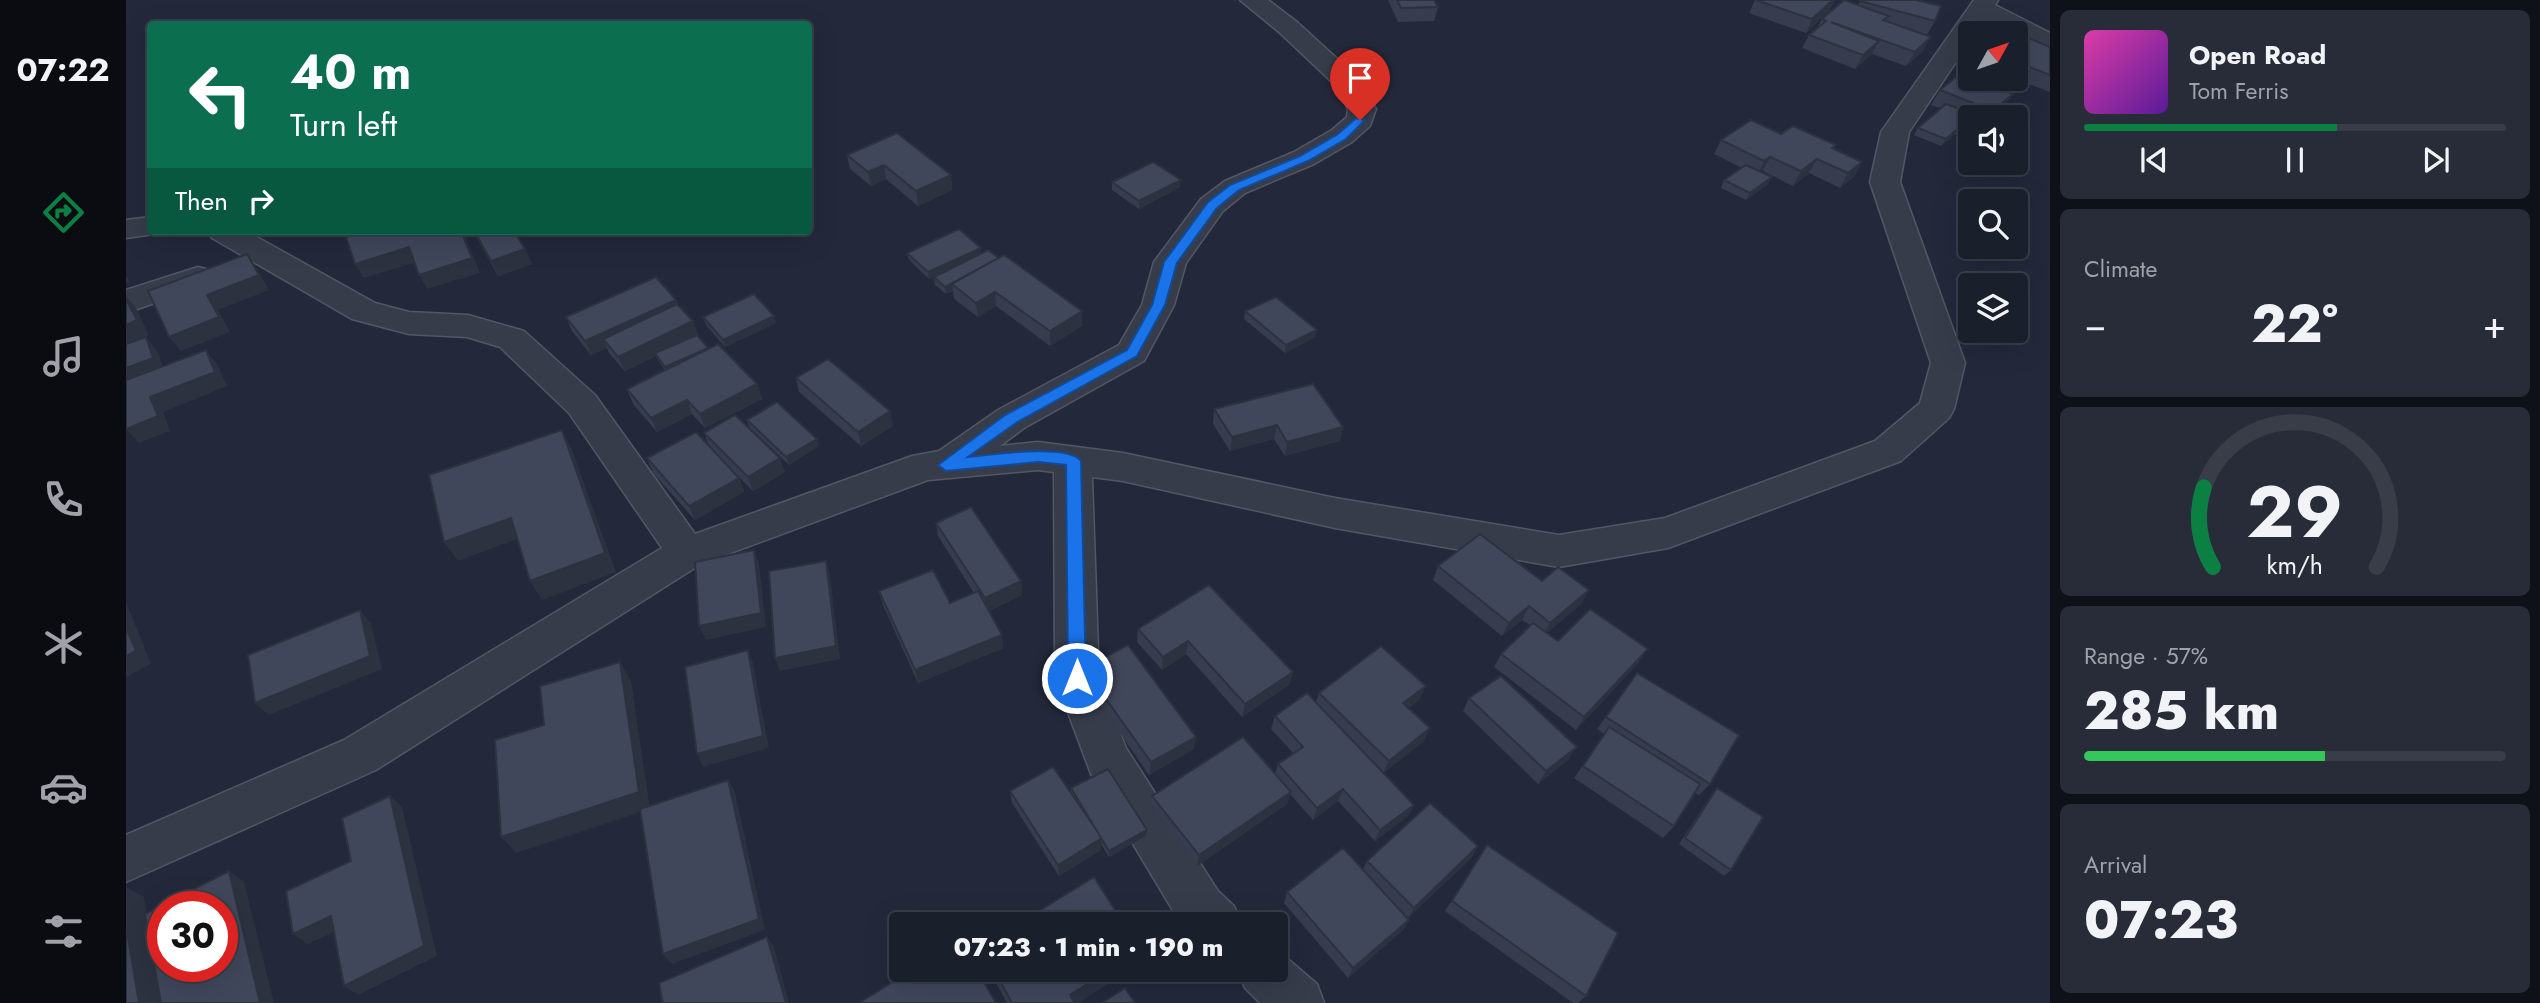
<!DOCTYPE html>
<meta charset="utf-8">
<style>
body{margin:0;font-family:Jost,sans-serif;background:#272c38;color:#f1f3f6;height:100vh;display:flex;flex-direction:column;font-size:26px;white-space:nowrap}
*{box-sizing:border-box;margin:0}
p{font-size:23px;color:#9fa2a9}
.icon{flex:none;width:38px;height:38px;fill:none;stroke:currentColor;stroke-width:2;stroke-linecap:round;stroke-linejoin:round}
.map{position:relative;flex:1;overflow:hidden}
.side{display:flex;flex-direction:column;gap:10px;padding:10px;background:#0e1118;width:490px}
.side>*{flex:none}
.banner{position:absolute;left:21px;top:21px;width:665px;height:214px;border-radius:7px;box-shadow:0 7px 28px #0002,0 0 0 2px #383d48;background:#0b6e4f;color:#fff;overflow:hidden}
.needle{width:46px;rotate:50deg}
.controls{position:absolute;left:1832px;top:21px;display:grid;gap:14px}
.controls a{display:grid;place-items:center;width:70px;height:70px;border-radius:7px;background:#1a1f2c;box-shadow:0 7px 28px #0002,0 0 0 2px #383d48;font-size:35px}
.speed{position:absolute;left:21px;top:891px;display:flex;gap:14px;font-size:35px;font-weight:700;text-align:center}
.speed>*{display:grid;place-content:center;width:91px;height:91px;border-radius:50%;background:#1a1f2c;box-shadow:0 7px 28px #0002,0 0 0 2px #383d48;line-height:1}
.speed .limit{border:10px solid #d22;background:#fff;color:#111}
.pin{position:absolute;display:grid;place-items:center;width:60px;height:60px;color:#fff;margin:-72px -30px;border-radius:50% 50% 50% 0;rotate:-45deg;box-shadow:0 0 7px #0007}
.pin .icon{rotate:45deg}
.me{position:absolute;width:77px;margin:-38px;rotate:0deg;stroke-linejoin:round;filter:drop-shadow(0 0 5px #0008)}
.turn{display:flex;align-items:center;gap:24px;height:147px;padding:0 28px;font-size:32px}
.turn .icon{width:91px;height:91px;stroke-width:2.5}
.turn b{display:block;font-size:49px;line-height:60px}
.then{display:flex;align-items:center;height:66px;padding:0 28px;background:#0003;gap:14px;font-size:26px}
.big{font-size:52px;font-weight:800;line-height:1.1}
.side .tile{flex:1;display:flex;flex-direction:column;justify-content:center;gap:10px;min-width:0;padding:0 24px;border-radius:10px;background:#272c38}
.side .dial{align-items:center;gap:0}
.dial svg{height:182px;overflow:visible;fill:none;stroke:#383d48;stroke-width:7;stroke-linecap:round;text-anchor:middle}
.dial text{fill:#f1f3f6;stroke:none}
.song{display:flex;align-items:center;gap:21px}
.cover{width:84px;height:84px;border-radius:10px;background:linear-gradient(135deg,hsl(320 70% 55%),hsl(270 70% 35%))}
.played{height:7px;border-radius:4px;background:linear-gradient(90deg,#0b8043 60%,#383d48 60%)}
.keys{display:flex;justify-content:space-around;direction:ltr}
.heat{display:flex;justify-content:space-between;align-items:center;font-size:38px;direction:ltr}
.charge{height:10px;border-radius:5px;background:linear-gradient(90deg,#34c759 57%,#383d48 0)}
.trip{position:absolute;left:763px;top:912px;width:399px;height:70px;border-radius:7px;background:#1a1f2c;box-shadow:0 7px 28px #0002,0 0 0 2px #383d48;font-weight:800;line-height:70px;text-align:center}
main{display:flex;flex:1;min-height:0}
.menu{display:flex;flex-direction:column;width:126px;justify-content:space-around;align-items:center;background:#0a0c12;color:#9fa2a9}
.menu .icon{width:49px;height:49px}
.menu .current{color:#0b8043}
.menu b{font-size:32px;color:#f1f3f6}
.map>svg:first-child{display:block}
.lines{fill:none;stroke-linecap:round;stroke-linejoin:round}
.minor-casing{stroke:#525766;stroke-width:3}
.minor{fill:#373c4b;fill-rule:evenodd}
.wall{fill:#373d4e}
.shaded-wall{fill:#2d3240}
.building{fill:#40475b;stroke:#2d3240;stroke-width:2;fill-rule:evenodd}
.route{fill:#1a73e8;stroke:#114b97;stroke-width:2}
</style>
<main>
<nav class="menu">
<b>07:22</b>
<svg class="icon current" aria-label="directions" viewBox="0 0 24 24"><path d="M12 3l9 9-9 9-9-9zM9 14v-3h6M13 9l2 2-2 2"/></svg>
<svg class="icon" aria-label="music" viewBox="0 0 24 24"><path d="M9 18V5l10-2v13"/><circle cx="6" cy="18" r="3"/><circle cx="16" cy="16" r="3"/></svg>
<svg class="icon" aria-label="phone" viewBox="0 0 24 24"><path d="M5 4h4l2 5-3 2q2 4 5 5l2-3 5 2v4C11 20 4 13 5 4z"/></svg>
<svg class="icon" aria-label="climate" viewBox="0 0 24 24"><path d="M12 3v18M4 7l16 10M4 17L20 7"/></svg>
<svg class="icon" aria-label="car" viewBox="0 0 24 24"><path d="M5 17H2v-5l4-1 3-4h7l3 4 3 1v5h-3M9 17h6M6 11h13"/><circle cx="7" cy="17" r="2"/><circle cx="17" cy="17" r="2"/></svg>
<svg class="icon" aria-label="filters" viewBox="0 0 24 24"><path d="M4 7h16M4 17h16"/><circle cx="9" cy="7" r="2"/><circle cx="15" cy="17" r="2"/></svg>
</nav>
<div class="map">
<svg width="1924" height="1003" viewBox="0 0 1924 1003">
<rect width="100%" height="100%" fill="#23293b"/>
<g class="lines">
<g class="minor-casing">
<g id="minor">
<path d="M1114 0H1142L1171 22 1229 75 1250 109 1244 126 1226 142 1188 164 1119 193 1097 211 1060 263 1048 305 1018 361 898 428 874 446 912 442 997 453 1209 498 1433 535 1539 518 1749 441 1794 403 1805 363 1744 182 1755 132 1848 0H1872L1869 5 1924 33V51L1859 19 1850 33H1844V41L1783 132 1774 182 1839 363 1828 409 1823 418 1775 461 1542 548 1433 567 1209 528 997 481 966 477 973 678 1000 748 1092 891 1108 906 1115 924H1055L965 774 929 678 928 472 912 470 802 480 575 564 250 770 0 882V835L218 740 536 548 443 413 374 347 341 337 283 334 226 319 86 238 82 231H120L249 303 283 312 342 315 398 331 469 395 569 534 786 456 813 451 872 410 993 345 1016 305 1028 262 1075 199 1099 181 1168 152 1206 130 1221 117 1222 109 1209 85 1153 32Z"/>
<path d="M24 217V231L35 233 0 238V220Z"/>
<path d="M72 267 83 270 88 277 83 284 0 313V290Z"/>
<path d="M1150 949 1191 984 1198 1003H1134L1119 988 1111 970H1150Z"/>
</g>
</g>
<use href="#minor" class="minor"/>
</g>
<g class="wall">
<path d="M1262 0H1308L1312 7 1308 21 1272 22Z"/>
<path d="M1629 0H1709L1703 11 1680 33 1623 13Z"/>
<path d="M1735 0 1809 21 1801 35 1788 31 1797 51 1780 66 1746 54 1729 69 1676 48 1683 35 1691 28 1696 19 1732 5Z"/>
<path d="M1890 33 1924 47V92L1889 79Z"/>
<path d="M1814 90 1887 94 1877 108 1867 117H1844V138L1842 140 1829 134 1815 146 1788 135 1792 128 1815 108 1805 105Z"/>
<path d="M1655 134 1710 145 1708 149 1736 162 1728 177 1714 188 1683 173 1667 186 1637 171 1635 172 1646 177 1642 184 1620 200 1595 188 1598 180 1616 168 1588 154 1595 140Z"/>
<path d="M721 155 825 175 826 190 792 206 760 179 745 186 724 169Z"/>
<path d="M986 182 1054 187 1013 209 986 190Z"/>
<path d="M347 231H388L399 249 406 264 372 276Z"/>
<path d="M855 248V253L956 326 924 346 870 306 852 317 828 299 827 291 820 294 809 285 808 277 810 276 803 279 783 260 781 253Z"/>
<path d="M551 304 582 349 631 384 636 399 579 428 566 414 531 432 507 404 501 389 539 370 532 360 530 356 499 371 483 353 481 348 465 355 446 331 440 317Z"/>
<path d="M1119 311 1189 337 1159 353 1118 319Z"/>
<path d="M577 317 650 323 599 347 580 325Z"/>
<path d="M670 378 764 411 767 426 735 446 673 392Z"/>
<path d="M1088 409 1217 427 1214 441 1159 456 1148 439 1104 451 1087 424Z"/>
<path d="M621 420 693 446 663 465 623 427Z"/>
<path d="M578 433 659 472 627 491 596 460 613 478 618 492 569 520 527 473 521 458 583 446Z"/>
<path d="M810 523 895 581 896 595 863 611 877 648 792 683 757 605 753 591 824 603 848 593 812 536Z"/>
<path d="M1312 566 1416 581 1463 590 1455 604 1421 633 1432 641 1513 662 1450 730 1368 667 1375 654 1404 625 1396 620 1376 636 1307 580Z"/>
<path d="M1083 585 1167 672 1163 685 1116 717 1060 654 1036 670 1011 642 1012 629Z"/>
<path d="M958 668 1068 749 1023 775 958 681Z"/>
<path d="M1511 673 1584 784 1573 795 1569 793 1548 826 1537 838 1448 778 1478 734 1471 729Z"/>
<path d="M1193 693 1294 699 1283 708 1298 741 1257 773 1288 805 1282 816 1249 841 1212 801 1187 820 1164 794 1161 804 1071 866 1025 808 1026 796 1149 774 1152 764 1167 753 1145 729 1149 716 1190 702Z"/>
<path d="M1343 698 1443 759 1412 784 1337 711Z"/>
<path d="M945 788 1020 836 983 857 975 844V850L933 876 886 803 884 791 945 794Z"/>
<path d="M1591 788 1605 870 1598 876 1553 844 1586 794Z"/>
<path d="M1361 845 1460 996 1452 1003H1447L1319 911Z"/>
<path d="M1352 846 1345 858 1282 918 1283 920 1277 930 1222 978 1158 903 1161 892 1237 869 1241 861Z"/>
<path d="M863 970H1003L952 1003H881Z"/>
</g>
<g class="shaded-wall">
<path d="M1707 0H1709L1703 11 1680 33 1686 19Z"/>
<path d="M1805 37 1797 51 1780 66 1789 52Z"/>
<path d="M1753 41 1745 55 1729 69 1737 55Z"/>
<path d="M1887 94 1877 108 1867 117H1863L1867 111Z"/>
<path d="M1834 127 1829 134 1815 146 1820 139Z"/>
<path d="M1644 157 1637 171 1631 175 1638 161Z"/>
<path d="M1691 159 1683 173 1667 186 1675 171Z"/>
<path d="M1736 162 1728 177 1714 188 1722 173Z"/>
<path d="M758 165 760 179 745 186 742 172Z"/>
<path d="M825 175 826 190 792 206 790 191Z"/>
<path d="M1646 177 1642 184 1620 200 1624 193Z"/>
<path d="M1055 180 1054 187 1013 209V201Z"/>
<path d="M335 231H337L354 273 301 289 293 275Z"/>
<path d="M283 247 291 262 238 278 229 264Z"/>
<path d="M855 248V255L803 279 802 272Z"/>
<path d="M399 249 406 264 372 276 365 261Z"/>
<path d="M121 254 131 269 143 290 92 310 104 332 55 351 43 337 81 295Z"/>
<path d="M873 259 826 284 827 291 820 294 819 287Z"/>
<path d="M0 276 4 281 0 283Z"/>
<path d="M869 292 870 306 852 317 850 303Z"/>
<path d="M0 296 9 306 23 335 0 344Z"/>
<path d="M550 300 555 314 477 339 481 348 465 355 459 341Z"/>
<path d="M956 311V326L924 346V331Z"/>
<path d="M648 316 650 323 599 347 597 340Z"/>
<path d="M567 321 572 336 529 353 530 356 499 371 492 357Z"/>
<path d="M1191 330 1189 337 1159 353 1160 345Z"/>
<path d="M20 337 32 352 39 373 0 387V368Z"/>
<path d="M582 348 584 356 542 374 539 367Z"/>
<path d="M80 350 91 364 101 386 37 412 44 431 13 443 0 429 24 397Z"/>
<path d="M631 384 636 399 579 428 574 414Z"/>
<path d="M561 400 566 414 531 432 525 418Z"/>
<path d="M764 411 767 426 735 446 732 432Z"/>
<path d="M1151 425 1148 439 1104 451 1106 437Z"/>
<path d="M1217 427 1214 441 1159 456 1161 442Z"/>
<path d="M436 430 446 450 490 572 416 600 404 581Z"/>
<path d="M691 439 693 446 663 465 660 457Z"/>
<path d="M654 458 659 472 627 491 622 477Z"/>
<path d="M613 478 618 492 569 520 563 506Z"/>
<path d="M385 518 397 537 332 561 318 542Z"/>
<path d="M628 550 633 564 640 627 580 640 573 626Z"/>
<path d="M700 561 704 575 714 659 654 671 649 658Z"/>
<path d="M895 581 896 595 860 612 859 598Z"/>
<path d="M1463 590 1455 604 1417 636 1424 623Z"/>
<path d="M0 602 25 664 0 677Z"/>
<path d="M1403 606 1396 620 1376 636 1383 623Z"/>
<path d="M234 610 245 624 256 669 143 715 129 703Z"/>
<path d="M876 635 877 648 792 683 789 670Z"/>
<path d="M1062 641 1060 654 1036 670 1037 657Z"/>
<path d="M1522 649 1513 662 1450 730 1458 717Z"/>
<path d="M622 650 627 663 643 748 577 767 571 754Z"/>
<path d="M494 662 505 681 524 809 390 853 375 837Z"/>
<path d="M1167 672 1163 685 1116 717 1119 704Z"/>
<path d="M1300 686 1294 699 1272 716 1277 703Z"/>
<path d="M1304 728 1298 741 1257 773 1263 761Z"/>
<path d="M1070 737 1068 749 1023 775 1025 762Z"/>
<path d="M1451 747 1443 759 1412 784 1420 771Z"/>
<path d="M602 780 609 792 639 930 546 964 537 954Z"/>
<path d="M1217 789 1212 801 1187 820 1191 808Z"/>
<path d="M1165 792 1161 804 1071 866 1073 855Z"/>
<path d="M264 796 276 807 311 956 232 995 218 986Z"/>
<path d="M1288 805 1282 816 1249 841 1254 830Z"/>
<path d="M1021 830 1020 836 983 857V851Z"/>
<path d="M976 838 975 850 933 876 932 865Z"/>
<path d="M1352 846 1345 858 1282 918 1288 908Z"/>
<path d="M103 871 118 882 148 1003H134Z"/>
<path d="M0 887 18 897 37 1003H13L0 926Z"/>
<path d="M205 916 219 927 182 944 167 934Z"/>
<path d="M1283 920 1277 930 1222 978 1227 968Z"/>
<path d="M641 937 648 947 663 1003H660Z"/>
<path d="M983 970H1003L952 1003H944V995Z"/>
</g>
<g class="building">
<path d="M1271 0H1308L1312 7 1275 8Z"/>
<path d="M1630 0H1707L1686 19Z"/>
<path d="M1718 0 1763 16 1757 20 1805 37 1789 52 1705 22 1753 41 1737 55 1683 35 1700 21 1696 19Z"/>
<path d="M1735 0H1790L1815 6 1809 21 1734 1Z"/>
<path d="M1890 33 1924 47V75L1891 62 1901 54 1890 50Z"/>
<path d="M1834 74 1844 79 1887 94 1867 111 1814 90Z"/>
<path d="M1820 104 1848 114 1844 118V131L1834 127 1820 139 1792 128Z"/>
<path d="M1625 120 1655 134 1667 126 1710 145 1706 148 1736 162 1722 173 1691 159 1675 171 1644 157 1638 161 1595 140Z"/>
<path d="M771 133 825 175 790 191 758 165 742 172 721 155Z"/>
<path d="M1027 162 1055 180 1013 201 986 182Z"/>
<path d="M1620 165 1646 177 1624 193 1598 180Z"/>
<path d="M833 229 855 248 802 272 781 253Z"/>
<path d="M240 231H335L346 258 293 275 283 247 229 264 220 237Z"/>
<path d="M348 231H388L399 249 365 261Z"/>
<path d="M862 250 873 258 819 287 808 277Z"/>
<path d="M121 254 133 275 81 295 93 317 43 337 22 291Z"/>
<path d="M878 255 956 311 924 331 869 292 850 303 826 284Z"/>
<path d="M530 277 550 300 459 341 440 317Z"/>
<path d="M628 294 648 316 597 340 577 317Z"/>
<path d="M1150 297 1191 330 1160 345 1119 311Z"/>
<path d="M0 299 11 320 0 325Z"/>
<path d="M551 304 567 321 492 357 477 339Z"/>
<path d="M571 335 582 348 539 367 529 353Z"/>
<path d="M20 337 27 358 0 368V344Z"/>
<path d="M592 344 631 384 574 414 561 400 525 418 501 389Z"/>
<path d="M80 350 89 372 24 397 32 416 0 429V380Z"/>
<path d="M702 359 764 411 732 432 670 378Z"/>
<path d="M1187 384 1217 427 1161 442 1151 425 1106 437 1088 409Z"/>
<path d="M651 402 691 439 660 457 621 420Z"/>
<path d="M609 415 654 458 622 477 578 433Z"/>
<path d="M436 430 479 553 404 581 385 518 318 542 303 475Z"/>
<path d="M570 432 613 478 563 506 521 458Z"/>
<path d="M845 507 895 581 859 598 810 523Z"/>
<path d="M1354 534 1416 581 1432 567 1463 590 1424 623 1403 606 1383 623 1312 566Z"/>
<path d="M628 550 635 613 573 626 569 562Z"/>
<path d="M700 561 710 646 649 658 643 571Z"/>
<path d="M807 570 824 603 852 591 876 635 789 670 753 591Z"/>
<path d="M1083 585 1167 672 1119 704 1062 641 1037 657 1012 629Z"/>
<path d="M1464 609 1522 649 1458 717 1375 654 1407 623 1432 641Z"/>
<path d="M234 610 244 656 129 703 122 655Z"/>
<path d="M0 627 10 651 0 656Z"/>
<path d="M1002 645 1070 737 1025 762 958 668Z"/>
<path d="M1255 646 1300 686 1277 703 1304 728 1263 761 1193 693Z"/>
<path d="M622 650 637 736 571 754 559 667Z"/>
<path d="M494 662 513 792 375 837 369 740 418 725 414 686Z"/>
<path d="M1511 673 1613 735 1584 784 1480 717Z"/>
<path d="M1375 676 1451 747 1420 771 1343 698Z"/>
<path d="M1181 693 1288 805 1254 830 1217 789 1191 808 1152 764 1177 747 1149 716Z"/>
<path d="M1483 727 1574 784 1548 826 1457 766Z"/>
<path d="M1117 737 1165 792 1073 855 1026 796Z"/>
<path d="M927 767 976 838 932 865 884 791Z"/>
<path d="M982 769 1021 830 983 851 945 788Z"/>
<path d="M602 780 633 919 537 954 514 809Z"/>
<path d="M1591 788 1637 817 1605 870 1559 838Z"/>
<path d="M264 796 298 946 218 986 205 916 167 934 160 891 225 861 216 818Z"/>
<path d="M1304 803 1352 846 1288 908 1241 861Z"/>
<path d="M1361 845 1492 933 1460 996 1326 901Z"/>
<path d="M1217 848 1283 920 1227 968 1161 892Z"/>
<path d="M103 871 134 1003H35L19 914ZM37 906H96V966H37Z"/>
<path d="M968 877 998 924H892Z"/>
<path d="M0 926 13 1003H0Z"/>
<path d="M641 937 660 1003H537L533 983Z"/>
<path d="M786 970H851L870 1003H733Z"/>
<path d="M868 970H983L944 995 949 1003H886Z"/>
<path d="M999 988 1009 1003H976Z"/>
</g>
<path class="route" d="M1230 118 1239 120 1220 139 1182 161 1113 190 1091 208 1051 263 1039 305 1011 356 890 423 842 457C864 455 942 443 955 461L960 678 957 684 951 686 944 684 942 678 940 465 912 462 820 471 812 465 879 415 1001 350 1026 305 1038 262 1082 202 1104 185 1174 156 1212 134Z"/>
</svg>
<div class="controls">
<a><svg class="needle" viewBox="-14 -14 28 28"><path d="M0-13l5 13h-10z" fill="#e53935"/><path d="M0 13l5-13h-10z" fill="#9fa2a9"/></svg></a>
<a><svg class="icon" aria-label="sound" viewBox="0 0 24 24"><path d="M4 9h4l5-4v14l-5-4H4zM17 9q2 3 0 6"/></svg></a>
<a><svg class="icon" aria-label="search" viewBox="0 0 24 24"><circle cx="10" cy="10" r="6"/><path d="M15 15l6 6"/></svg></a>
<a><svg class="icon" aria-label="layers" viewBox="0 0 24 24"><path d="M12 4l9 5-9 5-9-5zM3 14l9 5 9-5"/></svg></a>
</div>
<div class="speed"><div class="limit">30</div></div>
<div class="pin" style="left:1234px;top:120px;background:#d93025"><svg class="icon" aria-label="arrive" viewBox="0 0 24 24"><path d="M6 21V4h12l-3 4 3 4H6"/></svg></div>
<svg class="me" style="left:951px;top:678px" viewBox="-20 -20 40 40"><circle r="17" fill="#1a73e8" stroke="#fff" stroke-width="3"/><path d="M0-11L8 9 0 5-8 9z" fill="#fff"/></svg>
<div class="trip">07:23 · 1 min · 190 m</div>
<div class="banner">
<div class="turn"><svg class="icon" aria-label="left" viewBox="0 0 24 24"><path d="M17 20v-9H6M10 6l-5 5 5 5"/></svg><div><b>40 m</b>Turn left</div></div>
<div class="then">Then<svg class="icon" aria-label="right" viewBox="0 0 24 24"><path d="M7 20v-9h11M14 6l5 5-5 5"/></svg></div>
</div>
</div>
<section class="side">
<div class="tile">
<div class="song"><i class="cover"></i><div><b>Open Road</b><p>Tom Ferris</p></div></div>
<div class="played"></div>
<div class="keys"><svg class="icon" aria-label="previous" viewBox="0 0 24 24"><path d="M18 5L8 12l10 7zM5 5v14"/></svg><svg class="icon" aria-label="pause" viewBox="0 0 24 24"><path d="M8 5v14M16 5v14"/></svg><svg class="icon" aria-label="next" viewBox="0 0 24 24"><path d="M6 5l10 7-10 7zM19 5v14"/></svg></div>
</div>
<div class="tile"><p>Climate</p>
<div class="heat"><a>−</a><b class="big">22°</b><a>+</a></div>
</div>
<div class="tile dial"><svg viewBox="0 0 100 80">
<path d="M14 69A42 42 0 1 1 86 69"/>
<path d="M14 69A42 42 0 0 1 10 34" stroke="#0b8043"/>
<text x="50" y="56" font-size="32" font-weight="700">29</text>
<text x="50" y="72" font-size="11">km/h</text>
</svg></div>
<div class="tile"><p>Range · 57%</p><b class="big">285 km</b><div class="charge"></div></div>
<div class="tile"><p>Arrival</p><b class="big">07:23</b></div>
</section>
</main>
